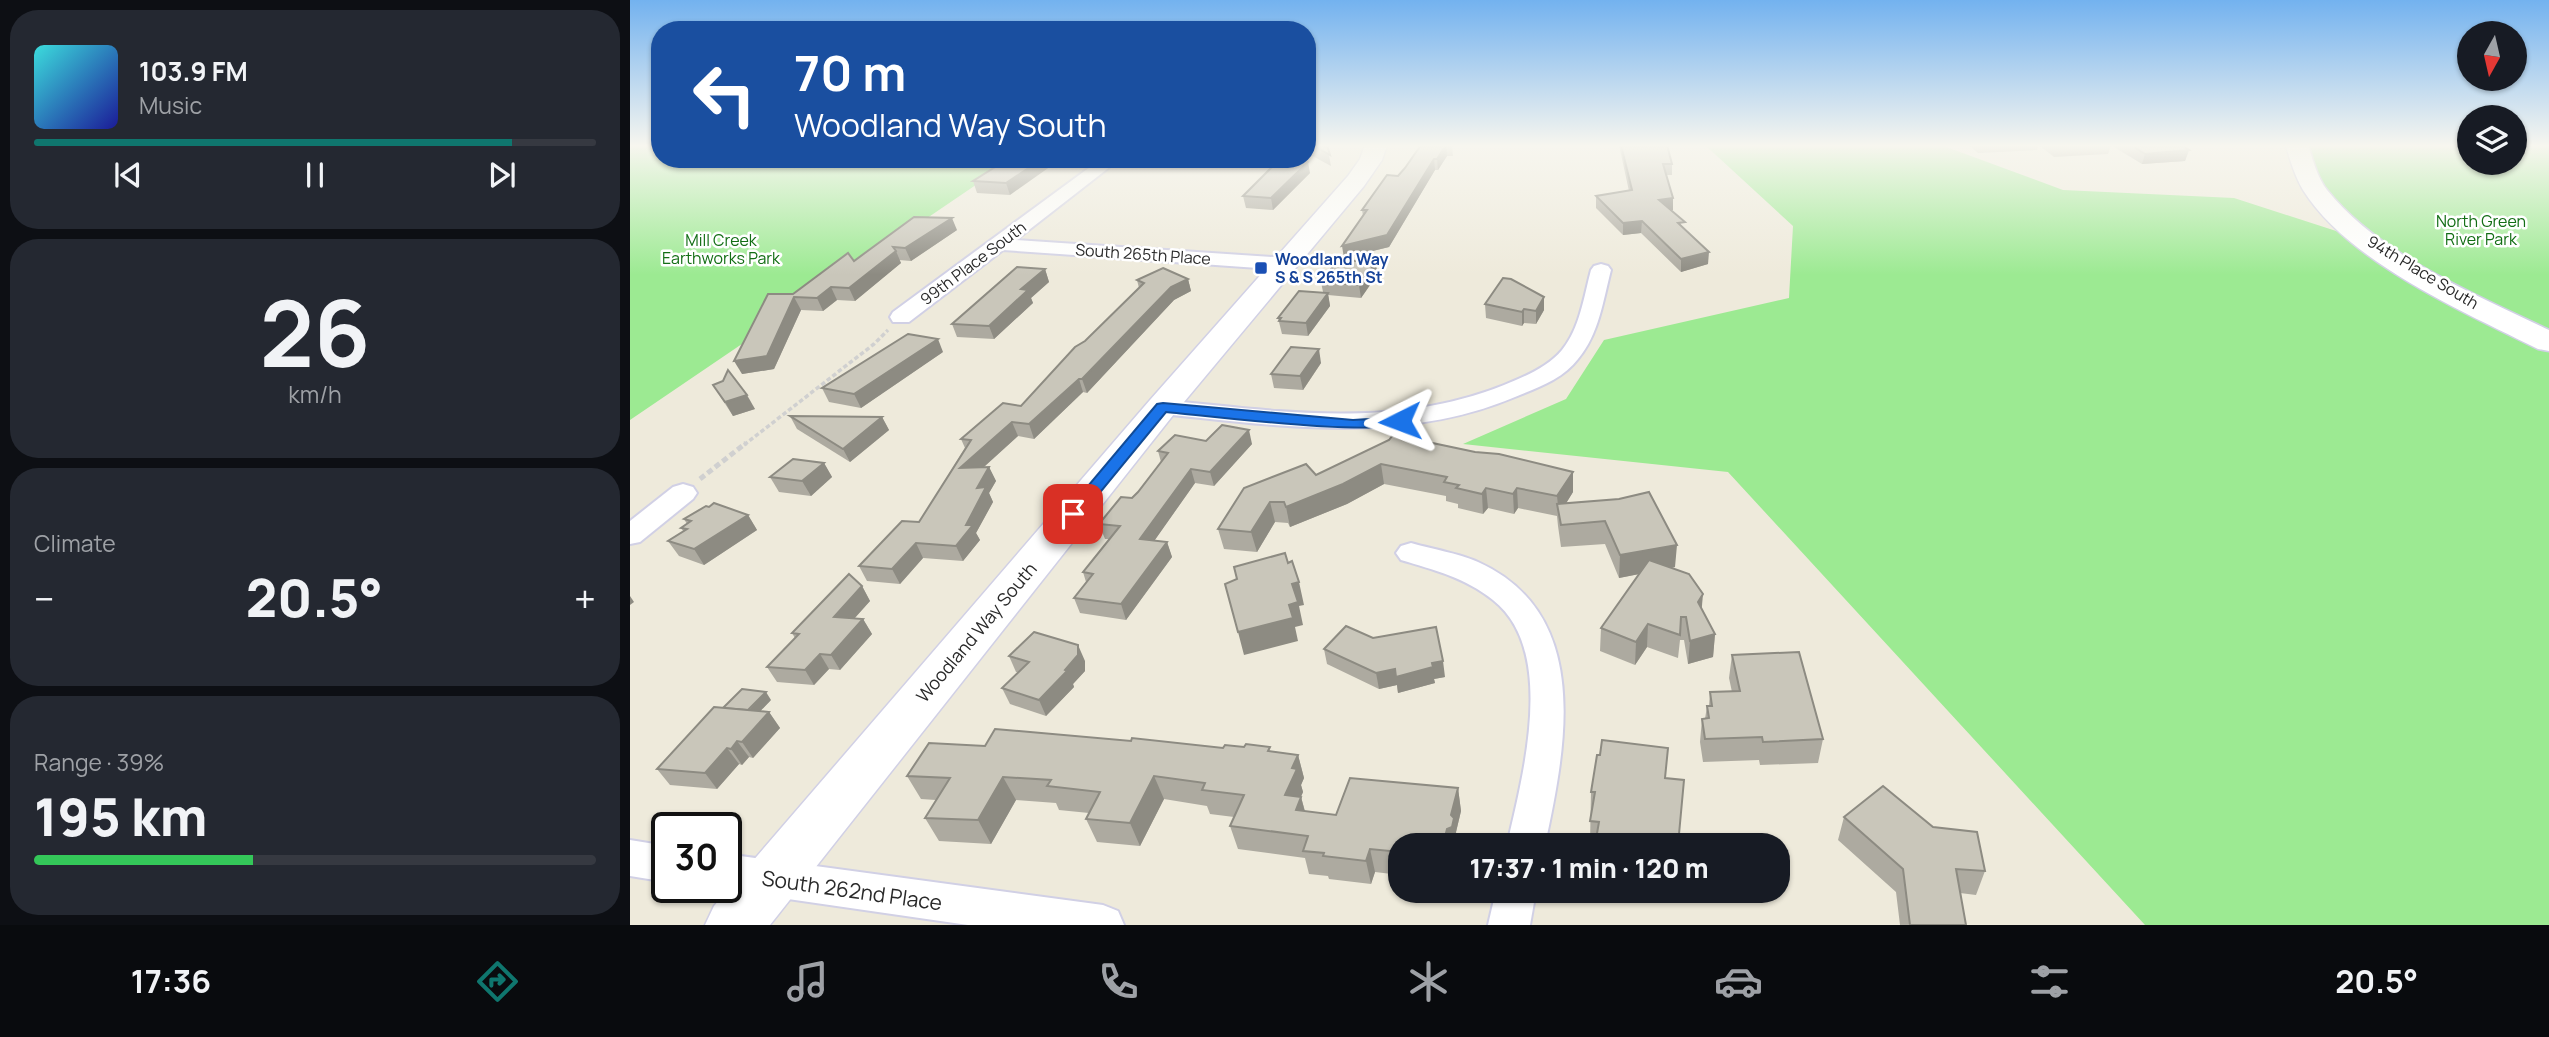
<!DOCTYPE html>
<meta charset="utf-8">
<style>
body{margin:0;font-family:Manrope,sans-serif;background:#242831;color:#f1f3f6;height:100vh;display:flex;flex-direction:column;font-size:26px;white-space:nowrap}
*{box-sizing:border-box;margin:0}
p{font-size:23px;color:#9ea1a6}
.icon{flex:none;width:38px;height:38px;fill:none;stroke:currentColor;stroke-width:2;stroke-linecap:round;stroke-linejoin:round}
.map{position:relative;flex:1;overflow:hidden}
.panel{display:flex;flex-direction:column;gap:10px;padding:10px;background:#0d0f14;width:630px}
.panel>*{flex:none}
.top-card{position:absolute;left:21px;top:21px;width:665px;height:147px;border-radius:28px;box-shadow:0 2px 5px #0004;background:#1a4fa0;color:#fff;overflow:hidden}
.needle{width:46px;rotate:188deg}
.controls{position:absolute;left:1827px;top:21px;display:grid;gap:14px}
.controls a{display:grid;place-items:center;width:70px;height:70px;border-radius:50%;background:#171b24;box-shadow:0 2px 5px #0004;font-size:35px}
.speed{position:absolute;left:21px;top:812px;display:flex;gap:14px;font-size:35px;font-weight:700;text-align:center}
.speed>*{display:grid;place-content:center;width:91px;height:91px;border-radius:50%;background:#171b24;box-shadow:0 2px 5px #0004;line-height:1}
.speed .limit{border:4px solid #111;border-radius:10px;background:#fff;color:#111}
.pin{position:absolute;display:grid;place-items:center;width:60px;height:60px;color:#fff;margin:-30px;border-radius:14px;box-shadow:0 4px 10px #0006}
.me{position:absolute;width:77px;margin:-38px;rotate:267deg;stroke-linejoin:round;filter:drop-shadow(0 0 5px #0008)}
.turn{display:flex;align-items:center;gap:24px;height:147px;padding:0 28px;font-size:32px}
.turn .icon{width:91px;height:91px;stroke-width:2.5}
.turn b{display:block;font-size:49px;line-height:60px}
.big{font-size:52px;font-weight:800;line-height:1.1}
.panel .widget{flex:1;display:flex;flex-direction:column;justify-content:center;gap:10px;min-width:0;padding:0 24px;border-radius:28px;background:#242831}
.panel .dial{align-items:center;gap:0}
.dial b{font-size:91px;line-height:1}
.song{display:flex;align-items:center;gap:21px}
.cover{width:84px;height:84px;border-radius:10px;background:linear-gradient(135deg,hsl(180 70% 55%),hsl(240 70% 35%))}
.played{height:7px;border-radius:4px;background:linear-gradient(90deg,#0f766e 85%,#363941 85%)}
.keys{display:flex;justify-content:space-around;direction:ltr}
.heat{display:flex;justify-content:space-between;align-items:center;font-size:38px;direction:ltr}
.charge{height:10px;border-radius:5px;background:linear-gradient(90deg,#34c759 39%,#363941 0)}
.trip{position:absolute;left:758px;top:833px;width:402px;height:70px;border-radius:28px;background:#171b24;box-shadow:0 2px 5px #0004;font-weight:800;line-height:70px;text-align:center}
.tabs{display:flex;height:112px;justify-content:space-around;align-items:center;background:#090b0e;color:#9ea1a6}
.tabs .icon{width:49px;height:49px}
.tabs .selected{color:#0f766e}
.tabs b{font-size:32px;color:#f1f3f6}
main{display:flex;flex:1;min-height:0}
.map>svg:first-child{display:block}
.green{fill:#9cea92}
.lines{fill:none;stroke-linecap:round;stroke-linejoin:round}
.street-casing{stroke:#d1d0e5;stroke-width:4}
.secondary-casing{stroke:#d1d0e5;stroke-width:3}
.path-far1{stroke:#d0d0d0;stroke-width:3.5;stroke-dasharray:4.5 2.5;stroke-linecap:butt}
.path{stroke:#d0d0d0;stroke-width:5;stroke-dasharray:6 3.5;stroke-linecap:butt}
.street{fill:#fff;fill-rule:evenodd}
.secondary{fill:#fff;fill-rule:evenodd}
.wall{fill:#adaaa0}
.shaded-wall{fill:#8d8b82}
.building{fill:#c9c6ba;stroke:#8d8b82;stroke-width:2}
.route{fill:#1a73e8;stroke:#114b97;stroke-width:2}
.transit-dot{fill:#1a4fb4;stroke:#fff;stroke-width:2.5}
.labels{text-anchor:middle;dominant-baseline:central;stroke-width:5;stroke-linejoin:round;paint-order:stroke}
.far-park-label{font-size:16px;fill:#136e15;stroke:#fff}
.far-street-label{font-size:16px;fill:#2a2a2a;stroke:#fff}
.far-transit-label{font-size:16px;font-weight:bold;fill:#164399;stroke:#fff;text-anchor:start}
.street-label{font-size:18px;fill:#2a2a2a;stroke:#fff}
.near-street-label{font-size:21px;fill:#2a2a2a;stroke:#fff}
</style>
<main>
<section class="panel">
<div class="widget">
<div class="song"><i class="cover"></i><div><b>103.9 FM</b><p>Music</p></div></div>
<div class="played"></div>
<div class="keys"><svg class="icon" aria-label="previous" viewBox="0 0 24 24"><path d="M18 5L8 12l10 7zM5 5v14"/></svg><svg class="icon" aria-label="pause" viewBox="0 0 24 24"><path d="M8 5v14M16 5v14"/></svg><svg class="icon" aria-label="next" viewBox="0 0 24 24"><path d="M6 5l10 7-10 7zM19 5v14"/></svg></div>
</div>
<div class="widget dial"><b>26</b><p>km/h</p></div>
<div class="widget"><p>Climate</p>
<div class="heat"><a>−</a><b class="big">20.5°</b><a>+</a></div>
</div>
<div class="widget"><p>Range · 39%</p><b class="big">195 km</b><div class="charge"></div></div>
</section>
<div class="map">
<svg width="1919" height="925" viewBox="0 0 1919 925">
<rect width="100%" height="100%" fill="#eeeadb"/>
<g class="green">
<path d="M0 145H30V159H384L0 420Z"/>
<path d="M1075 145H1311L1433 190 1604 198 1737 241 1707 215 1667 145H1839V163H1885V145H1919V925H1515L1098 472 833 444 936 399 974 340 1159 298 1163 226Z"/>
</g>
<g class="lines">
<g class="street-casing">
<g id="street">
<path d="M471 159H490L386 240 657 258 664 260 667 264 664 268 657 270 373 250 279 322H263L260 317 263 312Z"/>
<path d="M971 264 978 266 981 270C973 301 969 334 948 359 933 379 907 388 885 397 771 445 651 426 532 414L523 412 520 407 523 402 532 400C649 411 761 430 874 385 894 377 918 367 932 350 950 328 954 296 961 270L964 266Z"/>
<path d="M53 484 63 487 67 493 63 499 10 542 0 544V521L43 487Z"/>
<path d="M781 543C802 549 827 553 848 562 963 614 936 746 915 845H877C892 778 928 651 863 600 836 578 804 570 771 560L766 553 771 546Z"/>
<path d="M0 840 37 846V882L0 876Z"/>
<path d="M96 854 473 905 488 911 494 925H338L96 890 89 887H96Z"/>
<path d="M866 891H906L900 925H858Z"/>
</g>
</g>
<g class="secondary-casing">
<g id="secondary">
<path d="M735 145H757L752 160 734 186 544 414 140 925H75L84 906 520 400 718 176 730 159Z"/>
<path d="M1656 145H1678C1683 160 1687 177 1697 190 1749 255 1846 295 1919 330V351L1908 349C1834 312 1718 262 1673 190 1665 176 1660 161 1656 145Z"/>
</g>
</g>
<path class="path-far1" d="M114 445 244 344 258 330"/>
<path class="path" d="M70 479 116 443"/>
<use href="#street" class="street"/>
<use href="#secondary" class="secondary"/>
</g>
<g class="wall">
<path d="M677 145H697L701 166 677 153Z"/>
<path d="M791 145H822L823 156H817L808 170H805L759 247 714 258 733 216 732 210 775 168Z"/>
<path d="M989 145H1037L1042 164V175H1036L1043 198V210H1041L1078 264 1051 272 1011 233 993 235 966 208V196L999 191Z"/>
<path d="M1339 145H1408L1407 150 1348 153Z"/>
<path d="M1409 145H1481L1478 154 1424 157Z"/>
<path d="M1484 145H1551L1559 150 1555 161 1512 164 1484 147Z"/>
<path d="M378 159 380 195 347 193 343 181Z"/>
<path d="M680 173 643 210 616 208 613 196Z"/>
<path d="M284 217 327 230 281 261 269 260 271 263 225 301 207 300 193 311 171 310 144 369 112 374 163 294 224 261Z"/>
<path d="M746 262 747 275 731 298 698 295 700 306 678 336 652 334 648 318 693 292 691 282Z"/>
<path d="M415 269 419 282 401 298 403 303 364 339 327 337 322 324Z"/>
<path d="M558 279 561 291 544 300 457 393 453 392 404 439 388 436 354 467H359L366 481 359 493 363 502 346 533 350 540 333 561 293 558 270 584 237 581 229 566 289 522 335 448 331 439 391 406 509 288 507 280Z"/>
<path d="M914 297V310L906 324 894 323 892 326 856 318 855 304Z"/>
<path d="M313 352 231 408 199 402 192 388Z"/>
<path d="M691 363 673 390 644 388 641 374Z"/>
<path d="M83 385 125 409 103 416Z"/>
<path d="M160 416 252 417 259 430 220 462 167 429Z"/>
<path d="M779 438 943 472V492L936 503 989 499 1045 567 1041 568 1072 610 1085 634 1083 657 1058 664 1054 640H1050L1048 658 1017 647 1005 665 970 651 971 628 1009 574 989 578 975 544 931 547 928 526 927 516 888 508 884 514 858 508 853 514 828 508V504L816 501V496L754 484 717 504 660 527 658 523 645 522 627 552 594 549 588 529 686 475Z"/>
<path d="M576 441 622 444 584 486 565 483 524 541 537 542 542 557 496 620 450 613 444 598 456 582 453 572 480 539H475L469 524 508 492 531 462 528 451Z"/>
<path d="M194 463 202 477 181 496 149 492 140 477Z"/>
<path d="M118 515 127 530 74 565 49 556 38 541 54 532 51 528 57 524 54 519Z"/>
<path d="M232 586 240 601 224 619H233L242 634 210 670 199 669 184 685 147 682 137 667 165 638 162 633Z"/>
<path d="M694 649 815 677 804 679 805 683 768 693 767 685 749 689 697 664Z"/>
<path d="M1102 655 1193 739 1188 763 1130 765 1129 760 1073 762 1070 742 1072 719H1075L1077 706H1079L1080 692H1102L1099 678Z"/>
<path d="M379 656 455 661V671L443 684 444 687 416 716 380 704 372 688 388 672H386Z"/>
<path d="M141 700 130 711 139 712 150 728 123 758 119 757 112 765 109 764 87 789 40 785 27 769Z"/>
<path d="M501 741 641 751 668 755 674 778 671 785 673 792 671 797 675 811 706 815 828 788 831 811 826 832 827 841 826 845H770V875L745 872 741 884 699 879 698 876 679 874 675 858 608 849 600 826 604 817 580 814 577 806 534 799 510 846 467 842 456 819 459 813 429 810 426 803 386 800 361 844 309 841 295 818 306 800 291 799 277 776 355 746Z"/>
<path d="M1036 778 1048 845 960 844 961 792Z"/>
<path d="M1214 817 1355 871 1346 895 1330 893 1336 925H1270L1266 892 1208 840Z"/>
<path d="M1022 891H1044V894Z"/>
</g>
<g class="shaded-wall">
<path d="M816 145 817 156 808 170 807 159Z"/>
<path d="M1559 150 1555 161 1512 164 1515 154Z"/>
<path d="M412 159H431L380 195 376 183Z"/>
<path d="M804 159 805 170 759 247 714 258 712 246Z"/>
<path d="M678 162 680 173 643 210 641 198Z"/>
<path d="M1043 198V210L1029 212V200Z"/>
<path d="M322 218 327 230 281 261 275 248Z"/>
<path d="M1012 221 1011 233 993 235V223Z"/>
<path d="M266 251 271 263 225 301 219 288Z"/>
<path d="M1079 252 1078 264 1051 272V259Z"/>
<path d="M746 262 747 275 731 298 729 285Z"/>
<path d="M415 269 419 282 401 298 403 303 364 339 359 326 391 289Z"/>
<path d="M558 279 561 291 544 300 457 393 452 379 541 287Z"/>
<path d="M201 287 207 300 193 311 187 298Z"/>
<path d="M698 293 700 306 678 336 676 323Z"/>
<path d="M164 297 171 310 144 369 112 374 104 361Z"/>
<path d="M914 297V310L906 324V311Z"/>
<path d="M894 309V323L892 326V312Z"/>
<path d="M308 339 313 352 231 408 224 394Z"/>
<path d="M689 349 691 363 673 390 670 376Z"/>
<path d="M449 379 453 392 404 439 399 424Z"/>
<path d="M117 395 125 409 103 416 95 402Z"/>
<path d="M252 417 259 430 220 462 213 449Z"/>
<path d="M382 422 388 436 336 483 330 468Z"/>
<path d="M619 430 622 444 584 486 580 472Z"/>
<path d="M194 463 202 477 181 496 172 481Z"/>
<path d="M751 464 754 484 717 504 660 527 656 507Z"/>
<path d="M359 467 366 481 359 493 363 502 346 533 350 540 333 561 326 546 336 525 347 488Z"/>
<path d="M561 469 565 483 515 554 510 539Z"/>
<path d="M943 472V492L929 515 927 496Z"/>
<path d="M856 488 858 508 853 514 852 494Z"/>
<path d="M887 488 888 508 884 514 883 494Z"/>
<path d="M640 502 645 522 627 552 621 532Z"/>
<path d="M118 515 127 530 74 565 64 549Z"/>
<path d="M537 542 542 557 496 620 491 604Z"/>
<path d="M286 543 293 558 270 584 262 569Z"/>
<path d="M1047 545 1045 567 989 578 990 555Z"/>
<path d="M669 582 674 605 669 606 673 625 665 627 668 641 614 655 608 632 659 605 662 584Z"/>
<path d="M232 586 240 601 213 631 204 617Z"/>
<path d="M1073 594 1071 617 1068 602Z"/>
<path d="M0 596 4 602 0 605Z"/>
<path d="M233 619 242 634 210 670 201 655Z"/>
<path d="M1018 624 1017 647 1005 665 1006 642Z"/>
<path d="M1085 634 1083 657 1058 664 1060 641Z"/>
<path d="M448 645 455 661V671L443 684 444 687 416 716 409 700 435 670Z"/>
<path d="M190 654 199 669 184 685 175 670Z"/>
<path d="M813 661 815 677 804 679 805 683 768 693 767 685 749 689 746 673Z"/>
<path d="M136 692 141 700 120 722 115 714Z"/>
<path d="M139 712 150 728 123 758 112 742Z"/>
<path d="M107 741 119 757 112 765 101 749Z"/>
<path d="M97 748 109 764 87 789 75 773Z"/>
<path d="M668 755 674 778 671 785 673 792 661 818 655 795 662 768Z"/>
<path d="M524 776 534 799 510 846 500 823Z"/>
<path d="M373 777 386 800 361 844 348 820Z"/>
<path d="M828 788 831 811 826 832 827 841 826 845H813Z"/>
<path d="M671 797 677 820 666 810Z"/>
<path d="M740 849 745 872 741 884 736 861Z"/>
</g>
<g class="building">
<path d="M682 145H697L700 155Z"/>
<path d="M791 145H816L807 159H804L757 235 712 246 737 210H732L757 175 768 176 775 168Z"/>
<path d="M991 145H1037L1042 164H1033L1043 198 1029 200 1055 222 1048 223 1079 252 1051 259 1012 221 993 223 966 196 1002 190Z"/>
<path d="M1501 145H1551L1559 150 1515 154Z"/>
<path d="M378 159H412L376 183 343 181Z"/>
<path d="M650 159H671L678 162 641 198 613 196Z"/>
<path d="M284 217 322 218 275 248 263 247 266 251 219 288 201 287 187 298 164 297 137 356 104 361 138 294H163L218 253 224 261Z"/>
<path d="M708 260 746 262 729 285 691 282Z"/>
<path d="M387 267 415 269 391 289 398 290 359 326 322 324Z"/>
<path d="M533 268 558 279 541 287 452 379H449L399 424 382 422 330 468 359 467 347 488 356 487 336 525H343L326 546 286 543 262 569 229 566 272 521 289 522 341 440 331 439 373 403 391 406 445 347 455 341 514 283 507 280Z"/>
<path d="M873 278 881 279 914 297 906 311 894 309 892 312 855 304Z"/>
<path d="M669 291 698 293 676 323 649 321 651 318H648Z"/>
<path d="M278 334 308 339 224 394 192 388Z"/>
<path d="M661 347 689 349 670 376 641 374Z"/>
<path d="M98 370 117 395 95 402 83 385 93 381Z"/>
<path d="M160 416 252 417 213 449Z"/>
<path d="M592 425 619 430 580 472 561 469 510 539 537 542 491 604 444 598 463 574 453 572 490 526 469 524 491 497 502 498 508 492 538 453 528 451 545 435 576 441Z"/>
<path d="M776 432 779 438 845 452 869 454 943 472 927 496 887 488 883 494 856 488 852 494 826 488 829 485 814 482 817 477 751 464 713 484 656 507 654 502H640L621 532 588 529 614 488 676 464 686 475 759 440 763 435Z"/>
<path d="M163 459 194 463 172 481 140 477Z"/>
<path d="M1019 492 1047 545 990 555 975 521 931 525 927 504 989 499Z"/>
<path d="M84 503 118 515 64 549 38 541 57 529 51 528 61 521 54 519 76 506 79 507Z"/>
<path d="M655 553 658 563 662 561 669 582 662 584 668 602 659 605 663 618 608 632 595 584 607 579 604 567Z"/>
<path d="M1019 560 1059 574 1073 594 1068 602 1085 634 1060 641 1056 617H1051L1050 635 1018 624 1006 642 971 628Z"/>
<path d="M219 574 232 586 204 617 233 619 201 655 190 654 175 670 137 667 169 634 162 633Z"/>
<path d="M716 626 743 638 806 627 813 661 802 663 803 667 766 677 765 669 746 673 694 649Z"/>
<path d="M404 632 448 645V655L435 670 437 671 409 700 372 688 399 662 379 656Z"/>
<path d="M1169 652 1193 739 1133 742 1132 737 1075 739 1072 719 1079 718 1077 706H1082L1080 692 1110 691 1102 655Z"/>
<path d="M112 689 136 692 118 710 93 708Z"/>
<path d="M84 707 139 712 112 742 107 741 101 749 97 748 75 773 27 769Z"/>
<path d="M365 729 501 741 502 738 593 748 595 745 614 747 616 744 640 747 638 751 668 755 662 768 667 769 655 795 671 797 666 810 706 815 720 778 828 788 821 815 824 818 822 827 817 829 813 845H770V852L740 849 736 861 693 856 694 853 673 851 678 836 600 826 614 795 572 790 575 783 524 776 500 823 456 819 470 792 417 786 421 780 373 777 348 820 295 818 320 778 277 776 299 743 355 746Z"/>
<path d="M972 740 1038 748 1035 778 1054 780 1048 845H971L972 839H966L969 822 960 821 965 792H961L967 755H970Z"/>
<path d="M1253 786 1303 827 1347 832 1355 871 1326 869 1336 925H1280L1273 869 1214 817Z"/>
</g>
<linearGradient id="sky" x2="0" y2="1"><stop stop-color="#73b2ef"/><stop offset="0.53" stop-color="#f7f6ef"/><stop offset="1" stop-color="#f7f6ef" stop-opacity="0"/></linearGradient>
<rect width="1919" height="275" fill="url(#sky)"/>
<path class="route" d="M533 403 723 420 770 417 778 421C760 439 572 415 536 412L449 518H437L435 514 437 511 527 404Z"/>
<rect class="transit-dot" x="624" y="261" width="14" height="14" rx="3.5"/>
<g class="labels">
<g class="far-park-label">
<text x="1851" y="221">North Green<tspan x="1851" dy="18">River Park</tspan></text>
<text x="91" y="240">Mill Creek<tspan x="91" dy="18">Earthworks Park</tspan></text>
</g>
<g class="far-street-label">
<text transform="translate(513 254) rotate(4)">South 265th Place</text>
<text transform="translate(343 263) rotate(-37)">99th Place South</text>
<text transform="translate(1793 272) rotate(31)">94th Place South</text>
</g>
<g class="far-transit-label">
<text x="645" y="259">Woodland Way<tspan x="645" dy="18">S &amp; S 265th St</tspan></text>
</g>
<g class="street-label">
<text transform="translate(346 632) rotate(-50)">Woodland Way South</text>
</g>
<g class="near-street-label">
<text transform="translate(222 890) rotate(8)">South 262nd Place</text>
</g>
</g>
</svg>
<div class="controls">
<a><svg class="needle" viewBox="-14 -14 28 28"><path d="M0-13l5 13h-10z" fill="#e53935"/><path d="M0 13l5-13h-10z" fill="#9ea1a6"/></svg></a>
<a><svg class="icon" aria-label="layers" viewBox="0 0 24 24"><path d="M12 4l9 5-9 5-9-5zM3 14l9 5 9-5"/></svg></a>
</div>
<div class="speed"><div class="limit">30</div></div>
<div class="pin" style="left:443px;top:514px;background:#d93025"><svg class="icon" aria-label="arrive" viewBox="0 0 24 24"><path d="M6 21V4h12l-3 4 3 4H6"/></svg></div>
<svg class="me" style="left:770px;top:421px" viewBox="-20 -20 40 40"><path d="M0-17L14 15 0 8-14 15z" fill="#1a73e8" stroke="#fff" stroke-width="4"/></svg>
<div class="trip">17:37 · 1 min · 120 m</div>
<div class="top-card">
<div class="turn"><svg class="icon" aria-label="left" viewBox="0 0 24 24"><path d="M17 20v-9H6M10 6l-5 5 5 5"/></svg><div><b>70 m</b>Woodland Way South</div></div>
</div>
</div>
</main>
<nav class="tabs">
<b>17:36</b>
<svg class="icon selected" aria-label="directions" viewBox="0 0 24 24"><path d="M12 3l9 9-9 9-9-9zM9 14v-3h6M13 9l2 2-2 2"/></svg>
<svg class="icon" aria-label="music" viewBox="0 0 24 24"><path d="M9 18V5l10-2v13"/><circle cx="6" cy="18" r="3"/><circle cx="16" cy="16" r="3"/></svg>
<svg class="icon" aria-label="phone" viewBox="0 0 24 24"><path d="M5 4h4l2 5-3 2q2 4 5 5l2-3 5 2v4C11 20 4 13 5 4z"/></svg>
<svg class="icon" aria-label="climate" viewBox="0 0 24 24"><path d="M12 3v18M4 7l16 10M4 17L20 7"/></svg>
<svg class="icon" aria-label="car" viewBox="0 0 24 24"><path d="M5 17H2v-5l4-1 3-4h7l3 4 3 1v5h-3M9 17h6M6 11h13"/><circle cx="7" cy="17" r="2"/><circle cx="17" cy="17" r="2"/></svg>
<svg class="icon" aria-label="filters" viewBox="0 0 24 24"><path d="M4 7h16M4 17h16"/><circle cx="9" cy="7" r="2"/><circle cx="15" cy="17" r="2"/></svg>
<b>20.5°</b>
</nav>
